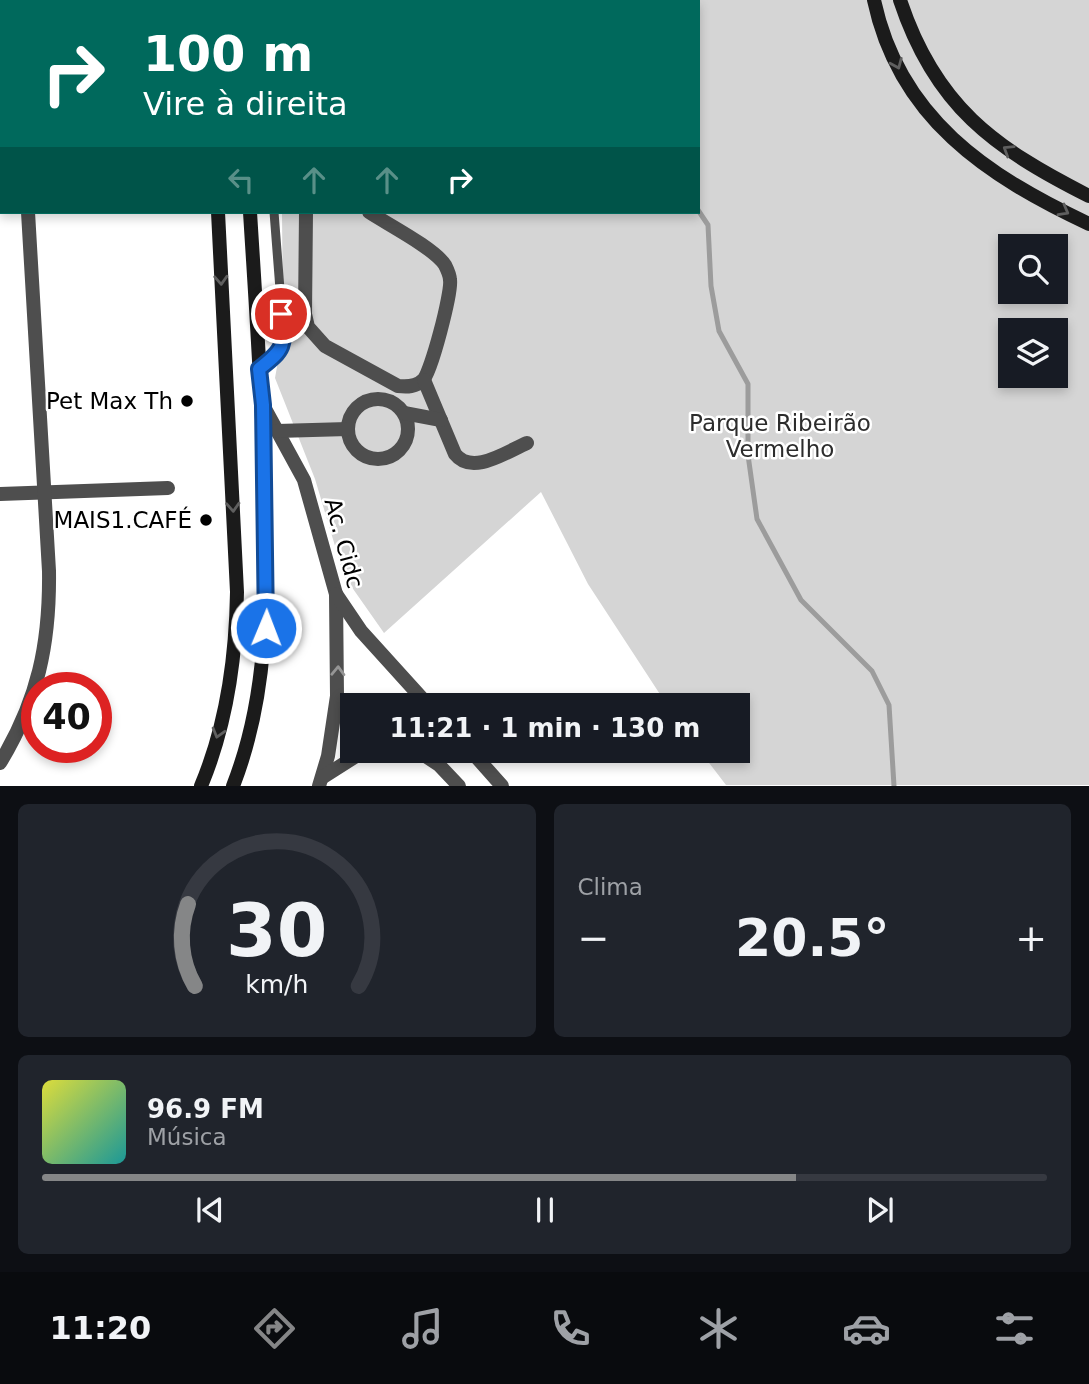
<!DOCTYPE html>
<html lang="pt">
<meta charset="utf-8">
<style>
body{margin:0;font-family:"DejaVu Sans",sans-serif;background:#20242c;color:#f1f3f6;height:100vh;display:flex;flex-direction:column;font-size:26px;white-space:nowrap}
*{box-sizing:border-box;margin:0}
p{font-size:23px;color:#9ea1a6}
.icon{flex:none;width:38px;height:38px;fill:none;stroke:currentColor;stroke-width:2;stroke-linecap:round;stroke-linejoin:round}
.map{position:relative;height:786px;overflow:hidden}
.sheet{display:flex;flex-direction:column;gap:18px;padding:18px;background:#0d0f14;flex:1}
.sheet>*{flex:none}
.guide{position:absolute;left:0px;top:0px;width:700px;height:214px;box-shadow:0 4px 10px #0003;background:#00695c;color:#fff;overflow:hidden}
.controls{position:absolute;left:998px;top:234px;display:grid;gap:14px}
.controls a{display:grid;place-items:center;width:70px;height:70px;border-radius:0px;background:#171b24;box-shadow:0 4px 10px #0003;font-size:35px}
.speed{position:absolute;left:21px;top:672px;display:flex;gap:14px;font-size:35px;font-weight:700;text-align:center}
.speed>*{display:grid;place-content:center;width:91px;height:91px;border-radius:50%;background:#171b24;box-shadow:0 4px 10px #0003;line-height:1}
.speed .limit{border:10px solid #d22;background:#fff;color:#111}
.pin{position:absolute;display:grid;place-items:center;width:60px;height:60px;color:#fff;margin:-30px;border:4px solid #fff;border-radius:50%;box-shadow:0 2px 7px #0007}
.me{position:absolute;width:77px;margin:-38px;rotate:1deg;stroke-linejoin:round;filter:drop-shadow(0 0 5px #0008)}
.turn{display:flex;align-items:center;gap:24px;height:147px;padding:0 28px;font-size:32px}
.turn .icon{width:91px;height:91px;stroke-width:2.5}
.turn b{display:block;font-size:49px;line-height:60px}
.lanes{display:flex;align-items:center;height:66px;padding:0 28px;background:#0003;justify-content:center;gap:35px;direction:ltr}
.lanes .off{opacity:.35}
.big{font-size:52px;font-weight:600;line-height:1.1}
.sheet .widget{flex:1;display:flex;flex-direction:column;justify-content:center;gap:10px;min-width:0;padding:0 24px;border-radius:10px;background:#20242c}
.sheet .dial{align-items:center;gap:0}
.dial svg{height:182px;overflow:visible;fill:none;stroke:#363941;stroke-width:7;stroke-linecap:round;text-anchor:middle}
.dial text{fill:#f1f3f6;stroke:none}
.song{display:flex;align-items:center;gap:21px}
.cover{width:84px;height:84px;border-radius:10px;background:linear-gradient(135deg,hsl(60 70% 55%),hsl(180 70% 35%))}
.played{height:7px;border-radius:4px;background:linear-gradient(90deg,#858687 75%,#363941 75%)}
.keys{display:flex;justify-content:space-around;direction:ltr}
.heat{display:flex;justify-content:space-between;align-items:center;font-size:38px;direction:ltr}
.sheet .tiles{flex:1;display:grid;gap:18px;grid-template-columns:1fr 1fr}
.widget:last-child{grid-column:span 2}
.trip{position:absolute;left:340px;top:693px;width:410px;height:70px;border-radius:0px;background:#171b24;box-shadow:0 4px 10px #0003;font-weight:600;line-height:70px;text-align:center}
.menu{display:flex;height:112px;justify-content:space-around;align-items:center;background:#090b0e;color:#9ea1a6}
.menu .icon{width:49px;height:49px}
.menu .active{color:#858687}
.menu b{font-size:32px;color:#f1f3f6}
.map>svg:first-child{display:block}
.green{fill:#d5d5d5;fill-rule:evenodd}
.lines{fill:none;stroke-linecap:round;stroke-linejoin:round}
.stream{stroke:#9c9c9c;stroke-width:5}
.lane{stroke:#4e4e4e;stroke-width:9}
.street{stroke:#4e4e4e;stroke-width:14}
.secondary{stroke:#1b1b1b;stroke-width:14}
.oneway{stroke:#5f5f5f}
.oneway2{stroke:#959595}
.route-casing{stroke:#114b97;stroke-width:18}
.route{stroke:#1a73e8;stroke-width:12}
.poi-dot{fill:#000;stroke:#fff;stroke-width:2.5}
.labels{text-anchor:middle;dominant-baseline:central;stroke-width:5;stroke-linejoin:round;paint-order:stroke}
.poi-label{font-size:23px;fill:#000;stroke:#fff;text-anchor:end}
.park-label{font-size:23px;fill:#2c2c2c;stroke:#fff}
.street-label{font-size:23px;fill:#000;stroke:#fff}
</style>
<div class="map">
<svg width="1089" height="786" viewBox="0 0 1089 786">
<rect width="100%" height="100%" fill="#fff"/>
<path class="green" d="M286 0H1089V785H726L700 751H737V705H667L588 584 541 492 384 633 344 576 315 479 275 378 283 333 282 212H698V2ZM1010 247H1055V292H1010ZM1010 331H1055V376H1010Z"/>
<g class="lines">
<g class="stream">
<path d="M568 0 569 2"/>
<path d="M698 210 708 225 711 286 719 331 748 384V455L757 519 801 600 872 671 889 705 894 786"/>
</g>
<path class="lane" d="M259 369 280 353 284 341 274 212"/>
<g class="street">
<path d="M15 0 16 2"/>
<path d="M169 0 170 2"/>
<path d="M306 212 305 314 308 327 325 346 398 386C407 387 416 387 423 380 431 373 452 292 450 280 450 276 447 269 445 265 434 248 387 224 369 212"/>
<path d="M424 380 455 454C472 476 506 452 527 443"/>
<circle cx="378" cy="429" r="30"/>
<path d="M263 405 304 480 336 594 337 696 328 756 319 786"/>
<path d="M404 413 441 420"/>
<path d="M277 431 348 429"/>
<path d="M0 494 168 488"/>
<path d="M336 594 361 631 428 705"/>
<path d="M418 751 439 765 459 786"/>
<path d="M471 751 502 786"/>
<path d="M0 763C38 700 50 644 49 571L28 212"/>
<path d="M323 777 364 751"/>
</g>
<g class="secondary">
<path d="M199 0V2"/>
<path d="M236 0V2"/>
<path d="M874 0C899 118 987 176 1089 224"/>
<path d="M900 0C935 106 994 148 1089 196"/>
<path d="M260 2 261 0"/>
<path d="M201 786C227 724 236 658 237 592L218 212"/>
<path d="M233 786C269 694 267 600 265 503 263 406 256 309 250 212"/>
</g>
</g>
<defs><path id="oneway-chevron" d="M-2-3.5L2.5 0L-2 3.5" fill="none" stroke-width="1.6" stroke-linecap="round" stroke-linejoin="round" transform="scale(1.75)"/></defs>
<g class="oneway">
<use href="#oneway-chevron" transform="translate(897 64) rotate(67)"/>
<use href="#oneway-chevron" transform="translate(1008 150) rotate(-148)"/>
<use href="#oneway-chevron" transform="translate(1064 211) rotate(29)"/>
<use href="#oneway-chevron" transform="translate(221 280) rotate(87)"/>
<use href="#oneway-chevron" transform="translate(233 507) rotate(87)"/>
<use href="#oneway-chevron" transform="translate(218 733) rotate(106)"/>
</g>
<use class="oneway2" href="#oneway-chevron" transform="translate(338 671) rotate(-88)"/>
<g class="lines">
<g class="route-casing">
<path id="route" d="M266 628 263 405 259 369C285 349 285 346 281 314"/>
</g>
<use href="#route" class="route"/>
</g>
<g class="poi-dot">
<circle cx="187" cy="401" r="7"/>
<circle cx="206" cy="520" r="7"/>
</g>
<g class="labels">
<g class="poi-label">
<text x="173" y="401">Pet Max Th</text>
<text x="192" y="520">MAIS1.CAFÉ</text>
</g>
<g class="park-label">
<text x="780" y="423">Parque Ribeirão<tspan x="780" dy="26">Vermelho</tspan></text>
</g>
<g class="street-label">
<text transform="translate(344 543) rotate(75)">Ac. Cidc</text>
</g>
</g>
</svg>
<div class="controls">
<a><svg class="icon" aria-label="search" viewBox="0 0 24 24"><circle cx="10" cy="10" r="6"/><path d="M15 15l6 6"/></svg></a>
<a><svg class="icon" aria-label="layers" viewBox="0 0 24 24"><path d="M12 4l9 5-9 5-9-5zM3 14l9 5 9-5"/></svg></a>
</div>
<div class="speed"><div class="limit">40</div></div>
<div class="pin" style="left:281px;top:314px;background:#d93025"><svg class="icon" aria-label="arrive" viewBox="0 0 24 24"><path d="M6 21V4h12l-3 4 3 4H6"/></svg></div>
<svg class="me" style="left:266px;top:628px" viewBox="-20 -20 40 40"><circle r="17" fill="#1a73e8" stroke="#fff" stroke-width="3"/><path d="M0-11L8 9 0 5-8 9z" fill="#fff"/></svg>
<div class="trip">11:21 · 1 min · 130 m</div>
<div class="guide">
<div class="turn"><svg class="icon" aria-label="right" viewBox="0 0 24 24"><path d="M7 20v-9h11M14 6l5 5-5 5"/></svg><div><b>100 m</b>Vire à direita</div></div>
<div class="lanes"><svg class="icon off" aria-label="left" viewBox="0 0 24 24"><path d="M17 20v-9H6M10 6l-5 5 5 5"/></svg><svg class="icon off" aria-label="ahead" viewBox="0 0 24 24"><path d="M12 20V5M6 11l6-6 6 6"/></svg><svg class="icon off" aria-label="ahead" viewBox="0 0 24 24"><path d="M12 20V5M6 11l6-6 6 6"/></svg><svg class="icon" aria-label="right" viewBox="0 0 24 24"><path d="M7 20v-9h11M14 6l5 5-5 5"/></svg></div>
</div>
</div>
<section class="sheet">
<div class="tiles">
<div class="widget dial"><svg viewBox="0 0 100 80">
<path d="M14 69A42 42 0 1 1 86 69"/>
<path d="M14 69A42 42 0 0 1 11 33" stroke="#858687"/>
<text x="50" y="56" font-size="32" font-weight="700">30</text>
<text x="50" y="72" font-size="11">km/h</text>
</svg></div>
<div class="widget"><p>Clima</p>
<div class="heat"><a>−</a><b class="big">20.5°</b><a>+</a></div>
</div>
<div class="widget">
<div class="song"><i class="cover"></i><div><b>96.9 FM</b><p>Música</p></div></div>
<div class="played"></div>
<div class="keys"><svg class="icon" aria-label="previous" viewBox="0 0 24 24"><path d="M18 5L8 12l10 7zM5 5v14"/></svg><svg class="icon" aria-label="pause" viewBox="0 0 24 24"><path d="M8 5v14M16 5v14"/></svg><svg class="icon" aria-label="next" viewBox="0 0 24 24"><path d="M6 5l10 7-10 7zM19 5v14"/></svg></div>
</div>
</div>
</section>
<nav class="menu">
<b>11:20</b>
<svg class="icon active" aria-label="directions" viewBox="0 0 24 24"><path d="M12 3l9 9-9 9-9-9zM9 14v-3h6M13 9l2 2-2 2"/></svg>
<svg class="icon" aria-label="music" viewBox="0 0 24 24"><path d="M9 18V5l10-2v13"/><circle cx="6" cy="18" r="3"/><circle cx="16" cy="16" r="3"/></svg>
<svg class="icon" aria-label="phone" viewBox="0 0 24 24"><path d="M5 4h4l2 5-3 2q2 4 5 5l2-3 5 2v4C11 20 4 13 5 4z"/></svg>
<svg class="icon" aria-label="climate" viewBox="0 0 24 24"><path d="M12 3v18M4 7l16 10M4 17L20 7"/></svg>
<svg class="icon" aria-label="car" viewBox="0 0 24 24"><path d="M5 17H2v-5l4-1 3-4h7l3 4 3 1v5h-3M9 17h6M6 11h13"/><circle cx="7" cy="17" r="2"/><circle cx="17" cy="17" r="2"/></svg>
<svg class="icon" aria-label="filters" viewBox="0 0 24 24"><path d="M4 7h16M4 17h16"/><circle cx="9" cy="7" r="2"/><circle cx="15" cy="17" r="2"/></svg>
</nav>
